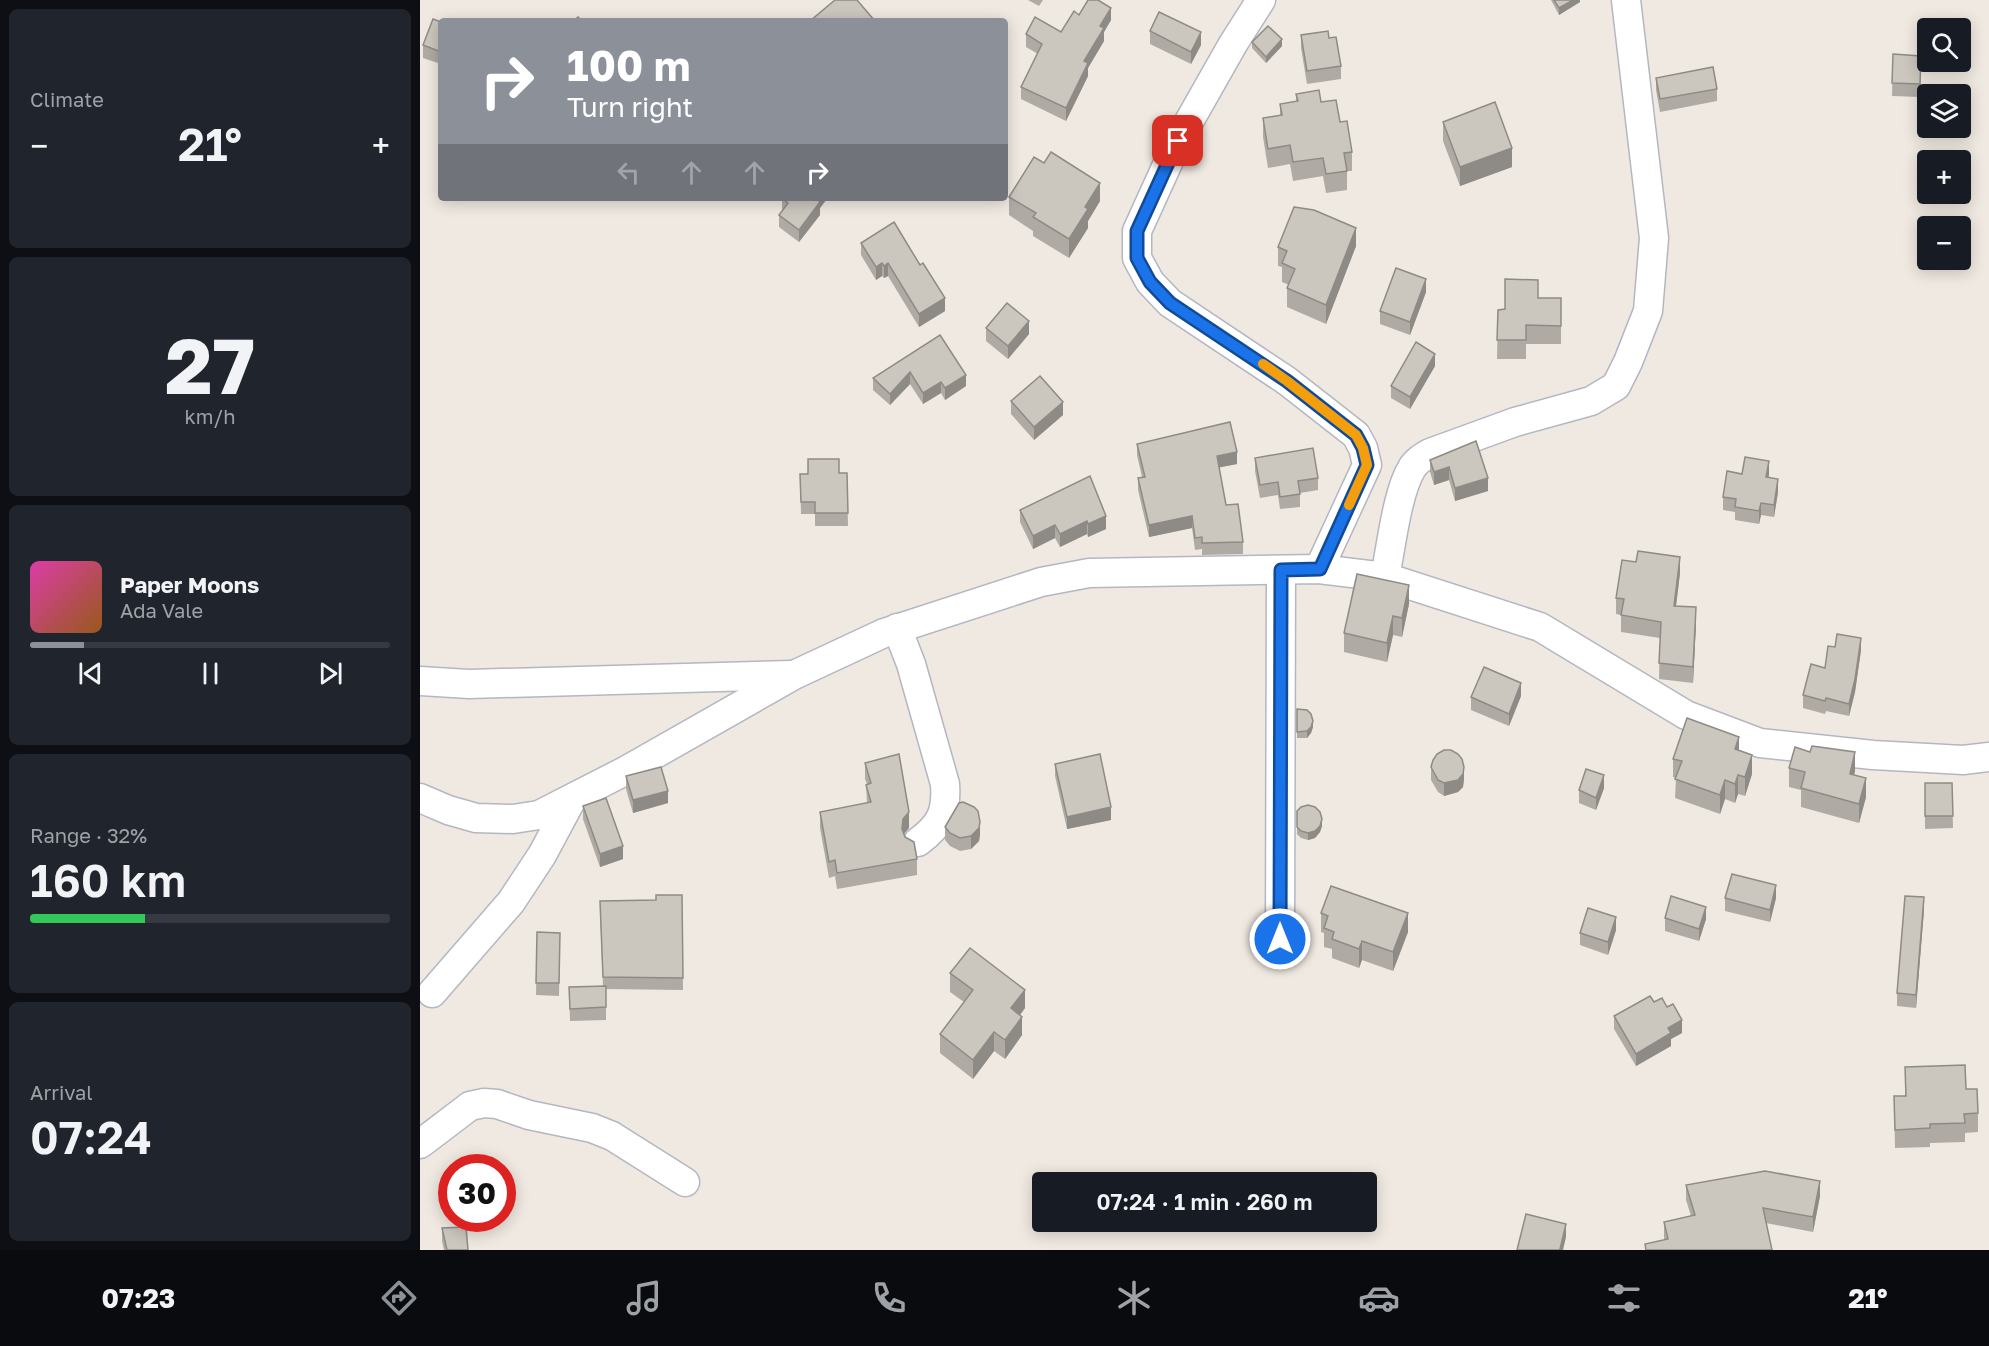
<!DOCTYPE html>
<meta charset="utf-8">
<style>
body{margin:0;font-family:"Golos Text",sans-serif;background:#20242c;color:#f1f3f6;height:100vh;display:flex;flex-direction:column;font-size:22px;white-space:nowrap}
*{box-sizing:border-box;margin:0}
p{font-size:20px;color:#9ea1a6}
.icon{flex:none;width:33px;height:33px;fill:none;stroke:currentColor;stroke-width:2;stroke-linecap:round;stroke-linejoin:round}
.map{position:relative;flex:1;overflow:hidden}
.sheet{display:flex;flex-direction:column;gap:9px;padding:9px;background:#0d0f14;width:420px}
.sheet>*{flex:none}
.banner{position:absolute;left:18px;top:18px;width:570px;height:183px;border-radius:6px;box-shadow:0 3px 15px #0003;background:#8c9099;color:#fff;overflow:hidden}
.fabs{position:absolute;left:1497px;top:18px;display:grid;gap:12px}
.fabs a{display:grid;place-items:center;width:54px;height:54px;border-radius:6px;background:#171b24;box-shadow:0 3px 15px #0003;font-size:30px}
.speed{position:absolute;left:18px;top:1154px;display:flex;gap:12px;font-size:30px;font-weight:700;text-align:center}
.speed>*{display:grid;place-content:center;width:78px;height:78px;border-radius:50%;background:#171b24;box-shadow:0 3px 15px #0003;line-height:1}
.speed .limit{border:9px solid #d22;background:#fff;color:#111}
.pin{position:absolute;display:grid;place-items:center;width:51px;height:51px;color:#fff;margin:-26px;border-radius:12px;box-shadow:0 3px 9px #0006}
.me{position:absolute;width:66px;margin:-33px;rotate:0deg;stroke-linejoin:round;filter:drop-shadow(0 0 4px #0008)}
.turn{display:flex;align-items:center;gap:21px;height:126px;padding:0 30px;font-size:27px}
.turn .icon{width:78px;height:78px;stroke-width:2.5}
.turn b{display:block;font-size:42px;line-height:51px}
.lanes{display:flex;align-items:center;height:57px;padding:0 30px;background:#0003;justify-content:center;gap:30px;direction:ltr}
.lanes .off{opacity:.35}
.big{font-size:45px;font-weight:600;line-height:1.1}
.sheet .tile{flex:1;display:flex;flex-direction:column;justify-content:center;gap:9px;min-width:0;padding:0 21px;border-radius:9px;background:#20242c}
.sheet .dial{align-items:center;gap:0}
.dial b{font-size:78px;line-height:1}
.song{display:flex;align-items:center;gap:18px}
.cover{width:72px;height:72px;border-radius:9px;background:linear-gradient(135deg,hsl(320 70% 55%),hsl(30 70% 35%))}
.played{height:6px;border-radius:3px;background:linear-gradient(90deg,#8c9099 15%,#363941 15%)}
.keys{display:flex;justify-content:space-around;direction:ltr}
.heat{display:flex;justify-content:space-between;align-items:center;font-size:33px;direction:ltr}
.charge{height:9px;border-radius:4px;background:linear-gradient(90deg,#34c759 32%,#363941 0)}
.trip{position:absolute;left:612px;top:1172px;width:345px;height:60px;border-radius:6px;background:#171b24;box-shadow:0 3px 15px #0003;font-weight:600;line-height:60px;text-align:center}
.tabs{display:flex;height:96px;justify-content:space-around;align-items:center;background:#090b0e;color:#9ea1a6}
.tabs .icon{width:42px;height:42px}
.tabs .current{color:#8c9099}
.tabs b{font-size:27px;color:#f1f3f6}
main{display:flex;flex:1;min-height:0}
.map>svg:first-child{display:block}
.lines{fill:none;stroke-linecap:round;stroke-linejoin:round}
.minor-casing{stroke:#b4b7c1;stroke-width:31}
.minor{stroke:#fff;stroke-width:28}
.wall{fill:#afaba4}
.shaded-wall{fill:#8e8b86}
.building{fill:#cbc7bf;stroke:#8e8b86;stroke-width:1.5}
.route-casing{stroke:#114b97;stroke-width:15}
.route{stroke:#1a73e8;stroke-width:10}
.slow{stroke:#f59e0b;stroke-width:10}
</style>
<main>
<section class="sheet">
<div class="tile"><p>Climate</p>
<div class="heat"><a>−</a><b class="big">21°</b><a>+</a></div>
</div>
<div class="tile dial"><b>27</b><p>km/h</p></div>
<div class="tile">
<div class="song"><i class="cover"></i><div><b>Paper Moons</b><p>Ada Vale</p></div></div>
<div class="played"></div>
<div class="keys"><svg class="icon" aria-label="previous" viewBox="0 0 24 24"><path d="M18 5L8 12l10 7zM5 5v14"/></svg><svg class="icon" aria-label="pause" viewBox="0 0 24 24"><path d="M8 5v14M16 5v14"/></svg><svg class="icon" aria-label="next" viewBox="0 0 24 24"><path d="M6 5l10 7-10 7zM19 5v14"/></svg></div>
</div>
<div class="tile"><p>Range · 32%</p><b class="big">160 km</b><div class="charge"></div></div>
<div class="tile"><p>Arrival</p><b class="big">07:24</b></div>
</section>
<div class="map">
<svg width="1569" height="1250" viewBox="0 0 1569 1250">
<rect width="100%" height="100%" fill="#efe9e1"/>
<g class="lines">
<g class="minor-casing">
<g id="minor">
<path d="M841 0 813 44 758 141 717 231V258L730 282 750 303 867 381 936 435 943 448 947 465 899 569"/>
<path d="M965 577C971 548 977 492 992 468 996 461 1003 457 1010 453L1095 422 1171 401 1196 386 1208 362 1228 311 1234 238 1206 0"/>
<path d="M477 628 491 664 525 784C527 812 521 825 498 842"/>
<path d="M0 681 49 684 372 675"/>
<path d="M0 798 28 810 56 818 93 819 119 815 207 770 374 675 464 633 621 582 669 573 899 569 965 577 1120 627 1266 715 1340 743 1453 755 1543 760 1569 757"/>
<path d="M860 939 861 570"/>
<path d="M12 993 91 902 122 855 152 799"/>
<path d="M0 1144 50 1106 64 1103 77 1104 109 1115 172 1128 192 1136 265 1182"/>
</g>
</g>
<use href="#minor" class="minor"/>
</g>
<g class="wall">
<path d="M608 0H623L619 6Z"/>
<path d="M1131 0H1160V2L1139 15Z"/>
<path d="M659 15 691 20 684 32V41L668 68V76L646 121 601 99V87L618 54 606 47V34L641 32Z"/>
<path d="M21 22V64L3 58V45Z"/>
<path d="M730 31 781 45 771 64 730 44Z"/>
<path d="M881 35 909 38 921 66V79L887 84 881 48Z"/>
<path d="M832 42 862 46 846 63 832 48Z"/>
<path d="M1473 54 1501 56 1500 97 1472 96Z"/>
<path d="M1236 78 1297 89V101L1240 112 1236 90Z"/>
<path d="M876 94 901 102 920 122 932 152V171H927V190L906 193 903 176 873 181 870 164 848 168 843 137V118L860 115V104L876 102Z"/>
<path d="M1023 122 1092 167 1040 186 1023 141Z"/>
<path d="M589 197 680 201 668 221V228L649 258 613 236V231L589 215Z"/>
<path d="M362 198H406V200L400 208V215L379 242 359 227V215L362 211Z"/>
<path d="M474 222 525 311 499 327 468 276 464 278 462 276 456 280 441 255V243Z"/>
<path d="M936 246 906 324 867 307V288L869 285 862 282V267L858 266V247Z"/>
<path d="M1006 292 990 335 960 324V311Z"/>
<path d="M1118 298H1141V344H1106V359H1077L1078 310 1085 309Z"/>
<path d="M566 328 609 334 588 359 566 341Z"/>
<path d="M520 335 546 386 525 400 521 393 503 404 490 384 470 405 453 390V378Z"/>
<path d="M1015 366 990 409 971 398V386Z"/>
<path d="M591 401 643 415 614 440 591 414Z"/>
<path d="M1056 441 1068 491 1035 501 1029 480 1014 485 1010 472V460Z"/>
<path d="M717 444 817 464 799 467 806 505 823 542V554L782 555V549L775 550 772 528 729 537 718 490V478L722 477 717 455Z"/>
<path d="M835 458 898 478V490L880 493V507L860 509 858 495 840 498 835 471Z"/>
<path d="M427 473 428 526H395V514H381L380 474Z"/>
<path d="M1322 474H1349V477L1358 492 1354 517 1341 515 1339 524 1315 520V512L1303 510V497Z"/>
<path d="M670 476 686 529 668 537 667 534 640 547 635 538 613 549 600 522V510Z"/>
<path d="M1260 573 1256 606 1276 623 1273 683 1239 679 1240 638 1201 632V615L1196 614V598Z"/>
<path d="M989 604 982 637 973 635 967 662 924 652V633Z"/>
<path d="M1441 650 1435 692 1429 716 1406 711 1405 714 1383 708V695L1405 668Z"/>
<path d="M1101 696 1089 726 1051 710V697Z"/>
<path d="M877 709 893 727 891 733 887 738H877Z"/>
<path d="M1319 751 1332 774 1325 796 1318 794 1315 803 1305 799 1300 814 1255 798 1256 778 1253 777V759Z"/>
<path d="M445 763 489 828 484 834 497 859V875L417 889 415 876 409 878 400 828V812L447 803 446 785 447 784 445 779Z"/>
<path d="M635 764 691 820 647 829 635 776Z"/>
<path d="M1011 767 1044 779 1043 787 1038 792 1024 796 1018 792 1011 780Z"/>
<path d="M1369 768 1435 771 1434 775 1446 797 1439 823 1381 807V790L1369 787Z"/>
<path d="M206 776 248 803 213 813 206 789Z"/>
<path d="M1505 783H1532L1533 828 1505 829Z"/>
<path d="M1184 788 1176 810 1159 803V790Z"/>
<path d="M163 806 203 859 180 867 163 819Z"/>
<path d="M877 811 902 826 900 832 895 838 888 840 881 838 877 834Z"/>
<path d="M525 827 560 835 559 841 551 849 540 851 530 846 525 840Z"/>
<path d="M262 895 263 990 186 989V1020L150 1021 149 987 183 986 180 912 236 900Z"/>
<path d="M1305 898H1356L1350 922 1305 911Z"/>
<path d="M1504 910 1496 1008 1477 1006V993Z"/>
<path d="M901 913 988 932 973 971 942 960 939 968 912 958V949L904 947V933L901 932Z"/>
<path d="M1245 918 1286 919 1279 941 1245 931Z"/>
<path d="M1196 930 1188 955 1160 945V933Z"/>
<path d="M117 932 140 933 139 996 116 995Z"/>
<path d="M530 973 605 1008 600 1015 602 1035 585 1059 574 1051 553 1079 520 1053V1034L544 1002 530 992Z"/>
<path d="M1234 1002 1247 1007 1262 1033 1251 1039V1046L1216 1066 1194 1029V1016Z"/>
<path d="M1485 1067 1546 1089 1558 1113V1132L1545 1133V1142L1510 1143V1147L1475 1148 1474 1096H1485Z"/>
<path d="M1266 1185 1400 1196 1393 1232 1346 1223 1352 1250H1225V1244L1244 1240V1222L1271 1216 1266 1200Z"/>
<path d="M22 1228 48 1250H24L22 1241Z"/>
</g>
<g class="shaded-wall">
<path d="M1153 0H1160V2L1139 15V8Z"/>
<path d="M691 8V20L684 32V41L668 68V76L646 121V108L664 61 680 26Z"/>
<path d="M781 32V45L771 64V52Z"/>
<path d="M862 39V46L846 63V57Z"/>
<path d="M1092 148V167L1040 186V167Z"/>
<path d="M680 183V201L668 221V228L649 258V239L665 207Z"/>
<path d="M398 198H406V200L400 208V215L379 242V230Z"/>
<path d="M936 228V246L906 324V305Z"/>
<path d="M462 263V276L456 280V267Z"/>
<path d="M468 263V276L464 278V266Z"/>
<path d="M1006 279V292L990 335V322Z"/>
<path d="M525 298V311L499 327V314Z"/>
<path d="M609 321V334L588 359V346Z"/>
<path d="M1015 354V366L990 409V397Z"/>
<path d="M490 372V384L470 405V394Z"/>
<path d="M546 375V386L525 400V388Z"/>
<path d="M521 382V393L503 404V393Z"/>
<path d="M643 402V415L614 440V427Z"/>
<path d="M817 452V464L797 468V456Z"/>
<path d="M1349 461V474L1346 490V477Z"/>
<path d="M1029 467V480L1014 485V472Z"/>
<path d="M1068 478V491L1035 501V488Z"/>
<path d="M1358 479V492L1354 517V505Z"/>
<path d="M1341 503V515L1339 524V511Z"/>
<path d="M686 516V529L668 537V524Z"/>
<path d="M772 516V528L729 537V525Z"/>
<path d="M667 521V534L640 547V534Z"/>
<path d="M635 525V538L613 549V536Z"/>
<path d="M1260 557V573L1254 622V606Z"/>
<path d="M989 585V604L982 637V618Z"/>
<path d="M1276 607V623L1273 683V667Z"/>
<path d="M973 616V635L967 662V643Z"/>
<path d="M1441 638V650L1435 692 1429 716V704Z"/>
<path d="M1101 683V696L1089 726V714Z"/>
<path d="M893 721V727L891 733 887 738V731Z"/>
<path d="M1319 737V756L1315 749Z"/>
<path d="M1435 752V771L1430 793V774Z"/>
<path d="M1332 755V774L1325 796V777Z"/>
<path d="M1044 767V779L1043 787 1038 792 1024 796V783Z"/>
<path d="M1184 775V788L1176 810V798Z"/>
<path d="M1318 775V794L1315 803V784Z"/>
<path d="M1446 778V797L1439 823V804Z"/>
<path d="M1305 780V799L1300 814V795Z"/>
<path d="M248 791V803L213 813V800Z"/>
<path d="M691 807V820L647 829V817Z"/>
<path d="M489 812V828L483 835 482 829 483 819Z"/>
<path d="M902 819V826L900 832 895 838 888 840V833Z"/>
<path d="M560 822V835L559 841 551 849V836Z"/>
<path d="M203 846V859L180 867V854Z"/>
<path d="M1356 885V898L1350 922V910Z"/>
<path d="M1504 897V910L1496 1008V995Z"/>
<path d="M1286 907V919L1279 941V929Z"/>
<path d="M988 913V932L973 971V952Z"/>
<path d="M1196 917V930L1188 955V942Z"/>
<path d="M942 941V960L939 968V949Z"/>
<path d="M605 990V1008L591 1027V1008Z"/>
<path d="M602 1017V1035L585 1059V1040Z"/>
<path d="M1262 1020V1033L1251 1039V1046L1216 1066V1054L1248 1028Z"/>
<path d="M574 1032V1051L553 1079V1060Z"/>
<path d="M1400 1181V1196L1393 1232V1217Z"/>
<path d="M1146 1224V1237L1143 1250H1140Z"/>
</g>
<g class="building">
<path d="M415 0H437L455 21H390Z"/>
<path d="M668 0H678L691 8 680 26 684 28 664 61 668 63 646 108 601 87 622 44 606 34 615 17 641 32 654 11 659 15Z"/>
<path d="M1134 0H1153L1139 8Z"/>
<path d="M739 12 781 32 771 52 730 31Z"/>
<path d="M158 17 162 21H154Z"/>
<path d="M13 19 21 22V52L3 45Z"/>
<path d="M848 26 862 39 846 57 832 42Z"/>
<path d="M908 31 909 38 916 37 921 66 887 71 881 35Z"/>
<path d="M1473 54 1501 56 1500 84 1472 83Z"/>
<path d="M1293 67 1297 89 1240 99 1236 78Z"/>
<path d="M899 90 901 102 916 100 920 122 927 121 932 152 924 153 927 171 906 174 903 158 873 162 870 145 848 149 843 118 862 115 860 104 878 101 876 94Z"/>
<path d="M1075 102 1092 148 1040 167 1023 122Z"/>
<path d="M631 152 680 183 665 207 668 209 649 239 613 217 616 213 589 197 614 157 624 163Z"/>
<path d="M362 198H398L397 199 400 202 379 230 359 215 368 203Z"/>
<path d="M874 207 894 210 936 228 906 305 867 288 875 269 862 263 867 251 858 247Z"/>
<path d="M474 222 500 265 503 263 525 298 499 314 468 263 464 266 462 263 456 267 441 243Z"/>
<path d="M976 268 1006 279 990 322 960 311Z"/>
<path d="M1085 279 1118 280V298H1141V326L1106 325V340H1077L1078 310 1085 309Z"/>
<path d="M587 303 609 321 588 346 566 328Z"/>
<path d="M520 335 546 375 525 388 521 382 503 393 490 372 470 394 453 378Z"/>
<path d="M996 342 1015 354 990 397 971 386Z"/>
<path d="M620 376 643 402 614 427 591 401Z"/>
<path d="M810 422 817 452 797 456 806 505 818 504 823 542 782 543V537L775 538 772 516 729 525 718 478 725 477 717 444Z"/>
<path d="M1056 441 1068 478 1035 488 1029 467 1014 472 1010 460Z"/>
<path d="M893 448 898 478 878 481 880 494 860 497 858 482 840 485 835 458Z"/>
<path d="M1325 457 1349 461 1346 477 1358 479 1354 505 1341 503 1339 511 1315 507 1316 499 1303 497 1307 471 1322 474Z"/>
<path d="M388 459H419V473H427L428 513H395V502H381L380 474H388Z"/>
<path d="M670 476 686 516 668 524 667 521 640 534 635 525 613 536 600 510Z"/>
<path d="M1218 551 1260 557 1254 606 1276 607 1273 667 1239 663 1241 622 1201 615 1204 599 1196 598 1202 560 1216 562Z"/>
<path d="M937 574 989 585 982 618 973 616 967 643 924 633Z"/>
<path d="M1417 634 1441 638 1435 679 1429 704 1406 698 1405 701 1383 695 1391 664 1405 668 1408 646 1415 647Z"/>
<path d="M1064 667 1101 683 1089 714 1051 697Z"/>
<path d="M877 709 887 710 891 714 893 721 891 727 887 731 877 732Z"/>
<path d="M1267 718 1319 737 1315 749 1332 755 1325 777 1318 775 1315 784 1305 780 1300 795 1255 779 1262 761 1253 759Z"/>
<path d="M1392 746 1435 752 1430 774 1446 778 1439 804 1381 788 1385 772 1369 768 1375 747 1390 752Z"/>
<path d="M1024 750H1031L1038 754 1042 759 1044 767 1043 774 1038 780 1024 783 1018 780 1011 767 1013 760 1017 754Z"/>
<path d="M479 754 489 812 483 819 482 829 485 837 494 842 497 859 417 873 415 860 409 862 400 812 451 802 446 785 451 783 445 763Z"/>
<path d="M680 754 691 807 647 817 635 764Z"/>
<path d="M241 767 248 791 213 800 206 776Z"/>
<path d="M1166 769 1184 775 1176 798 1159 790Z"/>
<path d="M1505 783H1532L1533 816H1505Z"/>
<path d="M186 798 203 846 180 854 163 806Z"/>
<path d="M543 802 554 807 558 811 560 822 559 828 551 836 540 838 530 833 525 827 539 803Z"/>
<path d="M888 805 895 807 900 812 902 819 900 826 895 831 888 833 881 831 877 827V811L881 807Z"/>
<path d="M1312 874 1356 885 1350 910 1305 898Z"/>
<path d="M911 886 988 913 973 952 942 941 939 949 912 939 914 932 904 928 908 916 901 913Z"/>
<path d="M236 895H262L263 978 183 977 180 901 236 900Z"/>
<path d="M1251 896 1286 907 1279 929 1245 918Z"/>
<path d="M1485 896 1504 897 1496 995 1477 993Z"/>
<path d="M1168 908 1196 917 1188 942 1160 933Z"/>
<path d="M117 932 140 933 139 983H116Z"/>
<path d="M550 948 605 990 591 1008 602 1017 585 1040 574 1032 553 1060 520 1034 553 990 530 973Z"/>
<path d="M186 986V1007L150 1009 149 987Z"/>
<path d="M1230 996 1234 1002 1242 998 1247 1007 1253 1004 1262 1020 1248 1028 1251 1033 1216 1054 1194 1016Z"/>
<path d="M1545 1065 1546 1089H1557L1558 1113 1544 1114 1545 1123 1510 1124V1128L1475 1130 1474 1096H1486L1485 1067Z"/>
<path d="M1345 1171 1400 1181 1393 1217 1343 1208 1352 1250H1226L1225 1244 1248 1239 1244 1222 1275 1215 1266 1185Z"/>
<path d="M1106 1214 1146 1224 1140 1249 1143 1250H1097Z"/>
<path d="M46 1227 48 1250H27L22 1228Z"/>
</g>
<g class="lines">
<g class="route-casing">
<path id="route" d="M758 141 717 231V258L730 282 750 303 867 381 936 435 943 448 947 465 900 569 861 570 860 939"/>
</g>
<use href="#route" class="route"/>
<path class="slow" d="M843 364 867 381 936 435 943 448 947 465 929 505"/>
</g>
</svg>
<div class="fabs">
<a><svg class="icon" aria-label="search" viewBox="0 0 24 24"><circle cx="10" cy="10" r="6"/><path d="M15 15l6 6"/></svg></a>
<a><svg class="icon" aria-label="layers" viewBox="0 0 24 24"><path d="M12 4l9 5-9 5-9-5zM3 14l9 5 9-5"/></svg></a>
<a>+</a>
<a>−</a>
</div>
<div class="speed"><div class="limit">30</div></div>
<div class="pin" style="left:758px;top:141px;background:#d93025"><svg class="icon" aria-label="arrive" viewBox="0 0 24 24"><path d="M6 21V4h12l-3 4 3 4H6"/></svg></div>
<svg class="me" style="left:860px;top:939px" viewBox="-20 -20 40 40"><circle r="17" fill="#1a73e8" stroke="#fff" stroke-width="3"/><path d="M0-11L8 9 0 5-8 9z" fill="#fff"/></svg>
<div class="trip">07:24 · 1 min · 260 m</div>
<div class="banner">
<div class="turn"><svg class="icon" aria-label="right" viewBox="0 0 24 24"><path d="M7 20v-9h11M14 6l5 5-5 5"/></svg><div><b>100 m</b>Turn right</div></div>
<div class="lanes"><svg class="icon off" aria-label="left" viewBox="0 0 24 24"><path d="M17 20v-9H6M10 6l-5 5 5 5"/></svg><svg class="icon off" aria-label="ahead" viewBox="0 0 24 24"><path d="M12 20V5M6 11l6-6 6 6"/></svg><svg class="icon off" aria-label="ahead" viewBox="0 0 24 24"><path d="M12 20V5M6 11l6-6 6 6"/></svg><svg class="icon" aria-label="right" viewBox="0 0 24 24"><path d="M7 20v-9h11M14 6l5 5-5 5"/></svg></div>
</div>
</div>
</main>
<nav class="tabs">
<b>07:23</b>
<svg class="icon current" aria-label="directions" viewBox="0 0 24 24"><path d="M12 3l9 9-9 9-9-9zM9 14v-3h6M13 9l2 2-2 2"/></svg>
<svg class="icon" aria-label="music" viewBox="0 0 24 24"><path d="M9 18V5l10-2v13"/><circle cx="6" cy="18" r="3"/><circle cx="16" cy="16" r="3"/></svg>
<svg class="icon" aria-label="phone" viewBox="0 0 24 24"><path d="M5 4h4l2 5-3 2q2 4 5 5l2-3 5 2v4C11 20 4 13 5 4z"/></svg>
<svg class="icon" aria-label="climate" viewBox="0 0 24 24"><path d="M12 3v18M4 7l16 10M4 17L20 7"/></svg>
<svg class="icon" aria-label="car" viewBox="0 0 24 24"><path d="M5 17H2v-5l4-1 3-4h7l3 4 3 1v5h-3M9 17h6M6 11h13"/><circle cx="7" cy="17" r="2"/><circle cx="17" cy="17" r="2"/></svg>
<svg class="icon" aria-label="filters" viewBox="0 0 24 24"><path d="M4 7h16M4 17h16"/><circle cx="9" cy="7" r="2"/><circle cx="15" cy="17" r="2"/></svg>
<b>21°</b>
</nav>
